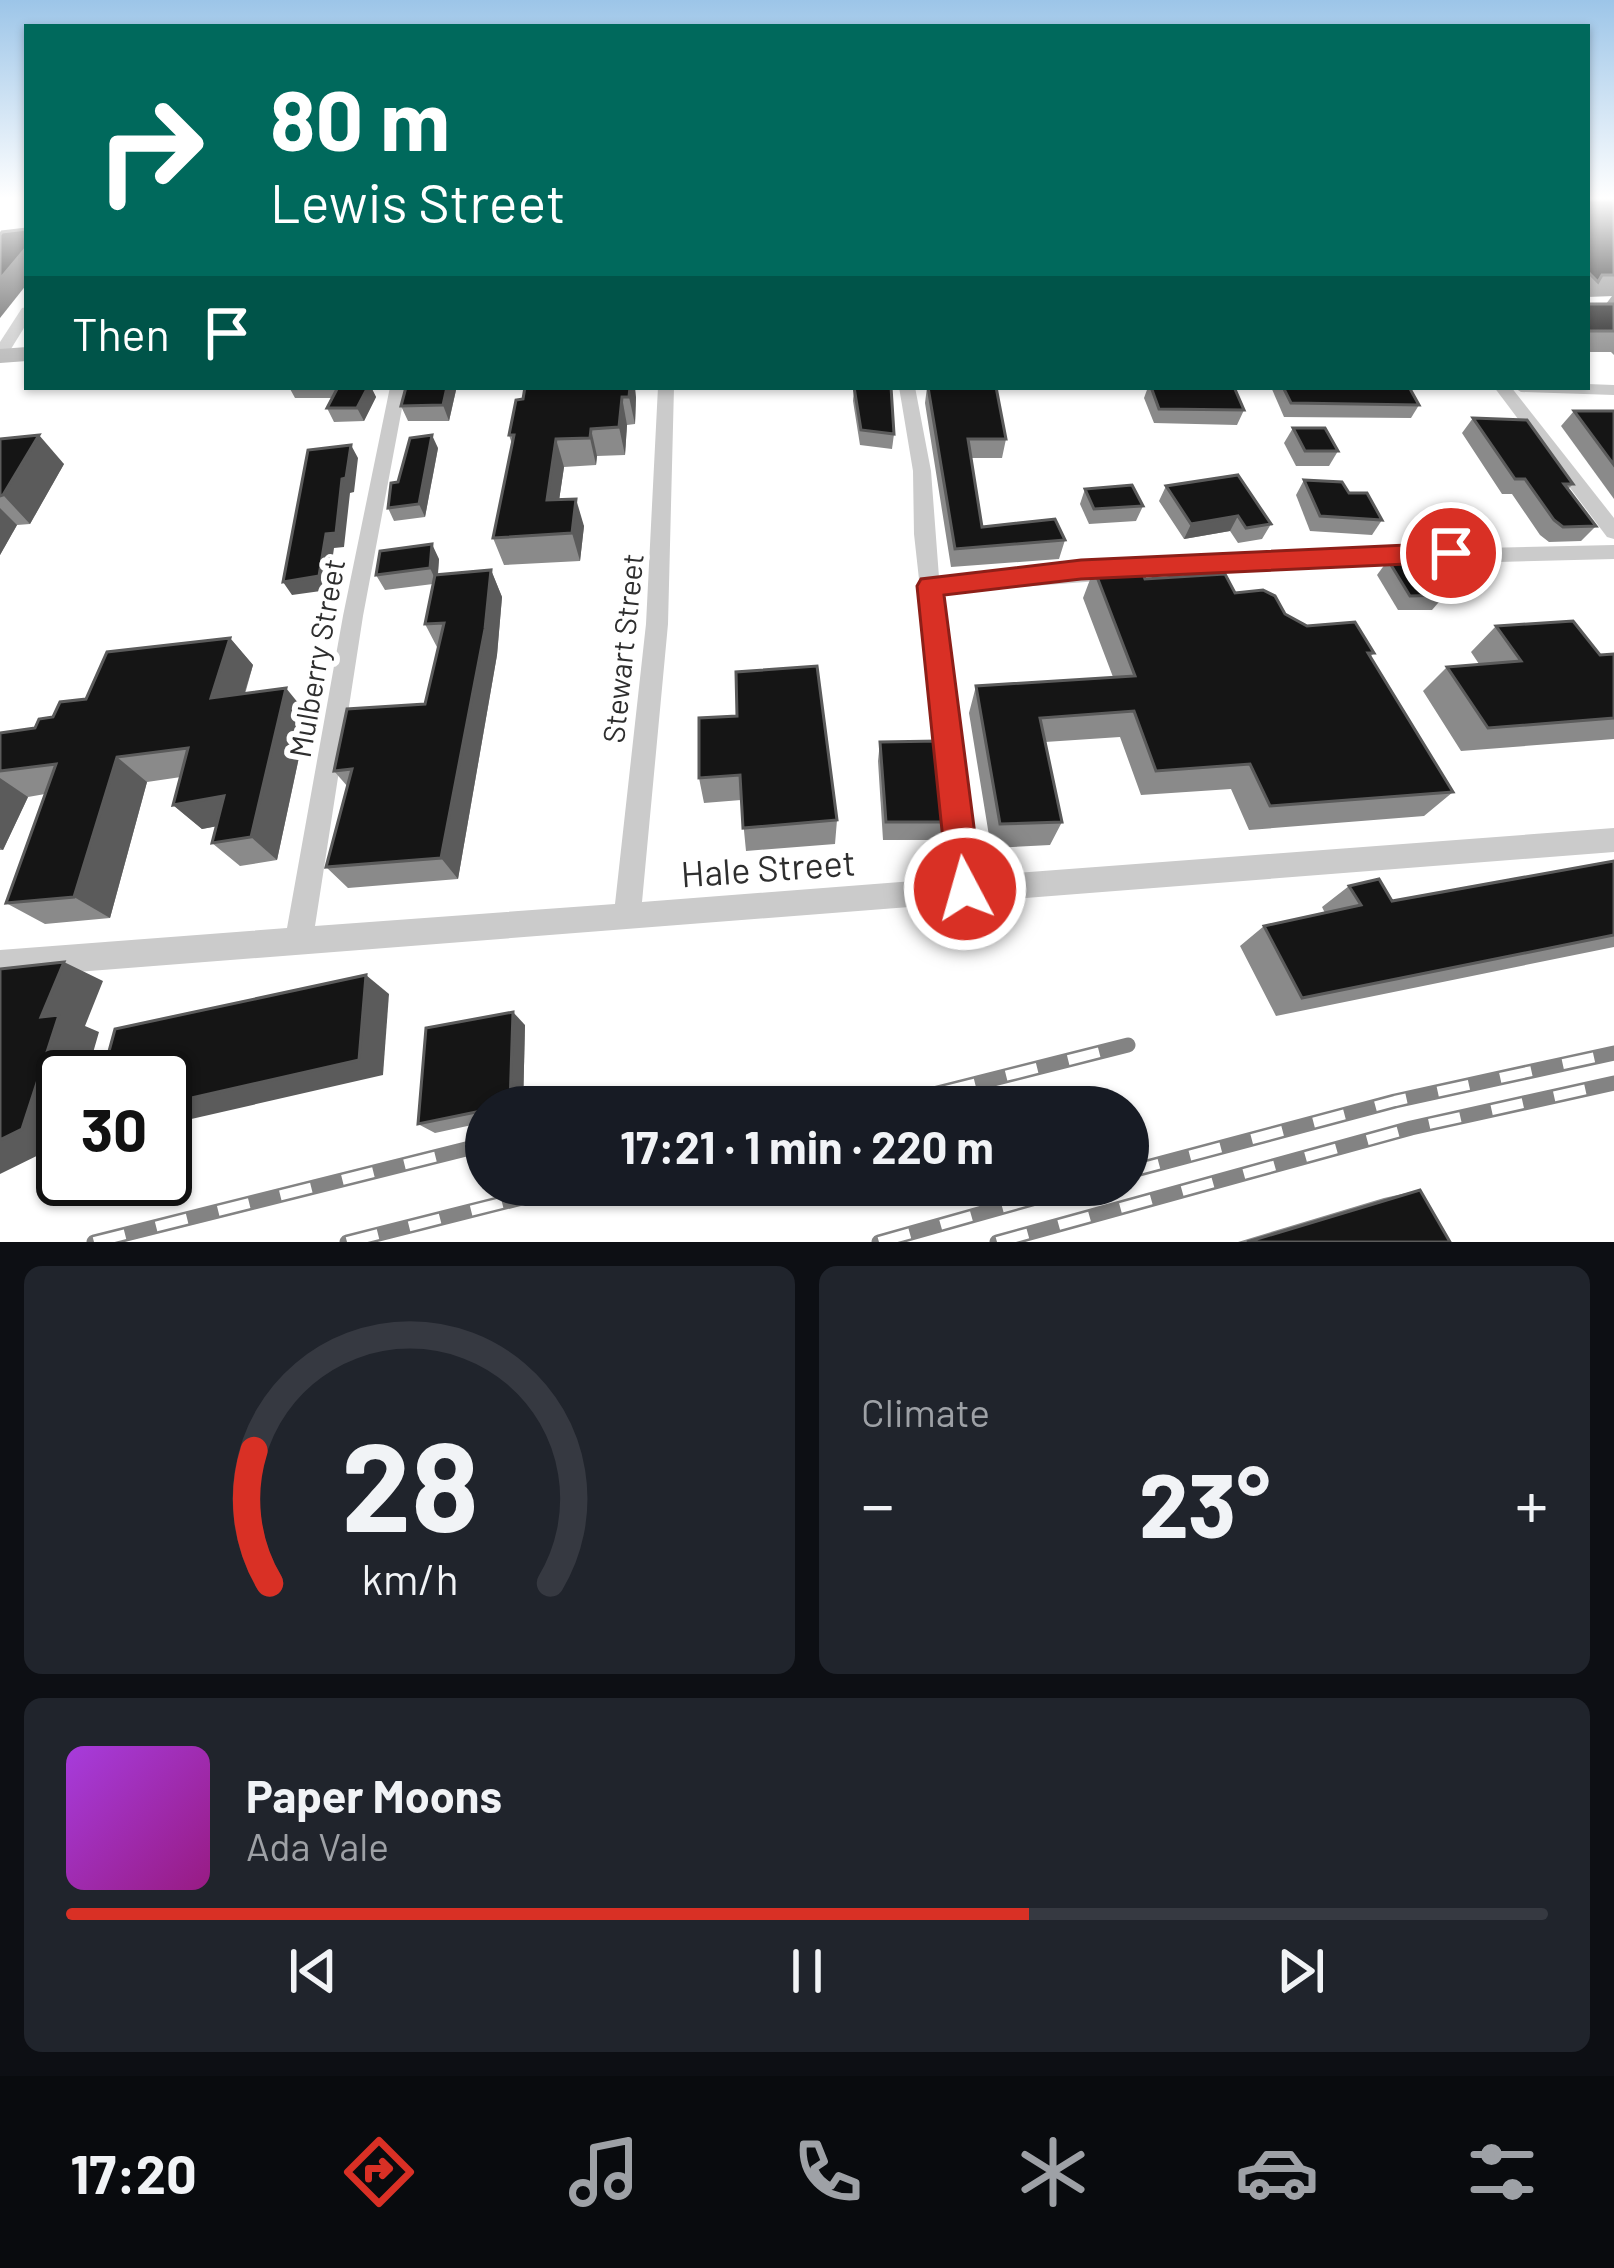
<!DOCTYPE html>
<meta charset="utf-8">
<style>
body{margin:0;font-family:Barlow,sans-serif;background:#20242c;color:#f1f3f6;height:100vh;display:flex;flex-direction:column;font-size:45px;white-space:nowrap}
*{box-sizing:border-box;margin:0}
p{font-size:39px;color:#9ea1a6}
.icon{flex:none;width:66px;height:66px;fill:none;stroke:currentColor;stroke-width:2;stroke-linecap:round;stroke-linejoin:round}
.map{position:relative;height:1242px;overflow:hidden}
.side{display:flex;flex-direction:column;gap:24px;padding:24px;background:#0d0f14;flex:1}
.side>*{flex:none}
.banner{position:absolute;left:24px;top:24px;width:1566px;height:366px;border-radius:0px;box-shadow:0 3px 9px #0004;background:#00695c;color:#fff;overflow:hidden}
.speed{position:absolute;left:36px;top:1050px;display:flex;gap:24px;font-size:60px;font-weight:700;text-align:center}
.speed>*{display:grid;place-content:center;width:156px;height:156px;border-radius:50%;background:#171b24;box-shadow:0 3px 9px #0004;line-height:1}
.speed .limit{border:6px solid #111;border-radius:18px;background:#fff;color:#111}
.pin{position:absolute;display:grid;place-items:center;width:102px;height:102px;color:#fff;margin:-51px;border:6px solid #fff;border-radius:50%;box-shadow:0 3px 12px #0007}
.me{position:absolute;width:132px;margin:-66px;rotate:354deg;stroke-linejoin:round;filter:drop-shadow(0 0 9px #0008)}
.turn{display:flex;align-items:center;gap:42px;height:252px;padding:0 48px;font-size:54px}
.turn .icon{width:156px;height:156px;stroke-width:2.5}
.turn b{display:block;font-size:84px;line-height:102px}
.then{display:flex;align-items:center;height:114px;padding:0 48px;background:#0003;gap:24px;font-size:45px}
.big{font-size:90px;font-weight:700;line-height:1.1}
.side .widget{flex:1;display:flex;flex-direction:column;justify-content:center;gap:18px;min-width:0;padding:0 42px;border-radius:18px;background:#20242c}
.side .dial{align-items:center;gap:0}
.dial svg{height:312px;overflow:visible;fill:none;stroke:#363941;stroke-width:7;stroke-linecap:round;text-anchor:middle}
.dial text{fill:#f1f3f6;stroke:none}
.song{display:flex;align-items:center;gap:36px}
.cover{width:144px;height:144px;border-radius:18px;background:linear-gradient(135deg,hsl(280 70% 55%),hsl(310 70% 35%))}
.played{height:12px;border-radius:6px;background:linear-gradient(90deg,#d93025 65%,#363941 65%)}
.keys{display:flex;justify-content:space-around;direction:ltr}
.heat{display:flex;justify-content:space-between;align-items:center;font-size:66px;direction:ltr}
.side .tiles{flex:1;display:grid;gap:24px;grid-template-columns:1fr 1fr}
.widget:last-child{grid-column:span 2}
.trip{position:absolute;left:465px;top:1086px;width:684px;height:120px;border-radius:60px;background:#171b24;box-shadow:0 3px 9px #0004;font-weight:700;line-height:120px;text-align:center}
.dock{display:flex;height:192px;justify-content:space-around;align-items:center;background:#090b0e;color:#9ea1a6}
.dock .icon{width:84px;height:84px}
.dock .current{color:#d93025}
.dock b{font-size:54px;color:#f1f3f6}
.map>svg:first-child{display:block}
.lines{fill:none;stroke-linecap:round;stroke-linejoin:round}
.minor{fill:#cbcbcb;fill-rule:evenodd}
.secondary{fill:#b8b8b8;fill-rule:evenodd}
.rail-casing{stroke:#838383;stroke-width:15}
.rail{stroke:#fff;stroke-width:10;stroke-dasharray:32;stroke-linecap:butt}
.wall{fill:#8a8a8a}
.shaded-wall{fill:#5b5b5b}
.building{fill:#151515;stroke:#5b5b5b;stroke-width:3}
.route{fill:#d93025;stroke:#8d1f18;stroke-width:3}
.labels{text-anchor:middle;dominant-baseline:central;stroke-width:12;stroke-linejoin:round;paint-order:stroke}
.street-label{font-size:30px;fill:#2e2e2e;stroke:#fff}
.near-street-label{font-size:36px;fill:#2e2e2e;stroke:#fff}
</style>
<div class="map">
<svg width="1614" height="1242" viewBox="0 0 1614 1242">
<rect width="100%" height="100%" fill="#fff"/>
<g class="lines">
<g class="minor">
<path d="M27 307V323L6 357 0 359V342L22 308Z"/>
<path d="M1587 384 1614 385V395L1521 392 1513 387H1587Z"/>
<path d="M390 387H406L363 616 315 926 615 904 646 624 658 387H674L668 624 642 902 952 878 914 534 913 471 899 387H915L931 471 939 577 1271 553 1614 545V559L1271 568 941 593 977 876 1614 828V852L0 978V950L287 928 343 616Z"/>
<path d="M1494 387H1511L1614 518V539L1607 537Z"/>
</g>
<path class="secondary" d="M27 347V361L0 363V349Z"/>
<g class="rail-casing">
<g id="rail">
<path d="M882 1107 1128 1045"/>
<path d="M1128 1172 1395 1101 1614 1053"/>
<path d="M94 1242 486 1144"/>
<path d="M347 1242 573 1185"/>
<path d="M879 1242 1082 1185"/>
<path d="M997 1242 1411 1128 1614 1083"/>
</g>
</g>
<use href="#rail" class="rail"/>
</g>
<g class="wall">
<path d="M1587 200H1614V296L1587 297Z"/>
<path d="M1612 296H1614V355L1611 352H1587V304H1606Z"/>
<path d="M289 387H371L376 397 364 421 334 422 327 408 333 398H295Z"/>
<path d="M854 387 894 434 892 449 860 445 853 401Z"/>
<path d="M927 387 1006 439 1002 458H971L982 527 1065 540 1059 559 951 567 925 403Z"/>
<path d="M1148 387H1234L1244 410 1237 425 1154 423 1144 398Z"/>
<path d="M1271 387H1409L1419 405 1411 418 1284 417Z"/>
<path d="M456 390 449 421H408L401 406Z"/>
<path d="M636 397 635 424 627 425 625 455 597 456 596 465 564 467 559 500 584 526 580 561 504 565 493 538 512 444 509 435 516 400Z"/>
<path d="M1574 411H1614V499L1561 426Z"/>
<path d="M1473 418 1573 484 1568 489 1596 526 1581 541 1549 542 1540 535 1512 494H1502L1462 433Z"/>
<path d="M1293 428 1338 451 1329 466H1296L1284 443Z"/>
<path d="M0 439 64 464 30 524 17 525 0 555Z"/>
<path d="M438 448 425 517 394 521 388 508 398 482Z"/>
<path d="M1304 480 1349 493 1382 520 1372 535 1310 531 1296 495Z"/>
<path d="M1166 486 1271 524 1262 539 1238 543 1230 531 1184 539 1159 501Z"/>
<path d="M1085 489 1143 506 1136 521 1089 524 1080 504Z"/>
<path d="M439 559 438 575 491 570 502 597 497 655 458 879 348 888 326 867 348 787 334 771 425 704 438 649 425 624 433 584 385 590 376 575Z"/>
<path d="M1388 560 1445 595 1432 610H1398L1377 575Z"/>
<path d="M1094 569 1235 593 1307 626 1374 653 1370 657 1453 792 1424 816 1249 830 1231 789 1141 795 1120 737 1045 742 1062 822 1050 845 991 848 969 713 976 686 1113 677 1083 598Z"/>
<path d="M1496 626 1600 655 1614 654V739L1461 751 1423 691 1447 667 1479 664 1471 652Z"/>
<path d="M230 638 253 665 245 694 308 715 277 860 240 866 212 843 217 826 202 829 173 805 181 777 147 782 110 918 45 924 6 903 45 794 28 797 3 850H0V733L35 728 86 699Z"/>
<path d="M699 718 837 820 835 844 746 851 741 800 704 803 699 778Z"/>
<path d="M880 742 948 822 943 840H883L878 761Z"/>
<path d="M1614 861V947L1276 1016 1240 946 1264 926 1325 913 1322 907 1349 886 1392 901Z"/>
<path d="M525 1025 523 1107H486V1122L435 1133 418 1124Z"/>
<path d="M1420 1190 1450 1242H1238L1384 1198Z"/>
</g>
<g class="shaded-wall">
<path d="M27 247V284L0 318V279Z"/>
<path d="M368 387H371L376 397 364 421 357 408Z"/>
<path d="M447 387H455L456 390 449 421 443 405Z"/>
<path d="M630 387H635L636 397 635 424 629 397Z"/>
<path d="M622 397 627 425 625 455 619 427Z"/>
<path d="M591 429 597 456 596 465 590 438Z"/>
<path d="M39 435 64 464 30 524 3 495Z"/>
<path d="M432 435 438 448 425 517 419 504Z"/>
<path d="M556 439 564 467 555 528 547 500Z"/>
<path d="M351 445 358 458 354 492 350 493 344 547 334 548 328 590 292 595 283 582 326 534Z"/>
<path d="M576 499 584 526 580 561 572 533Z"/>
<path d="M0 508 17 525 0 555Z"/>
<path d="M1238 516 1230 531 1184 539 1191 524Z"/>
<path d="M432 544 439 559 437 583 430 568Z"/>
<path d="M491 570 502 597 497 655 458 879 441 858Z"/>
<path d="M230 638 253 665 235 724 211 698Z"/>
<path d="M286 688 308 715 277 860 251 837Z"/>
<path d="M117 757 147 782 110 918 74 897Z"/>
<path d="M0 778 28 797 3 850 0 848Z"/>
<path d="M224 796 250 820 202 829 173 805Z"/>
<path d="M64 962 103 981 85 1026 99 1032 86 1077H63V1143L0 1174V1140L41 1017Z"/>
<path d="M366 975 389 994 383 1075 165 1125V1104Z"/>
<path d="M513 1012 525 1025 523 1107H513L510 1105Z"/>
</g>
<g class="building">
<path d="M1587 200H1614V275H1602L1598 282 1587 271Z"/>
<path d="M27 229V247L0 279V235L2 232Z"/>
<rect x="1587" y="304" width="27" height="27"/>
<path d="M338 387H368L357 408H327Z"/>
<path d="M406 387H447L443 405 401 406Z"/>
<path d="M525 387H630L629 397H622L619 427 591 429 590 438 556 439 547 500 576 499 572 533 493 538 514 435H509L516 400 523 399Z"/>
<path d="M854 387H891L894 434 861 430Z"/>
<path d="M928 387H996L1006 439H968L982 527 1055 519 1065 540 955 549Z"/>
<path d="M1151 387H1234L1244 410 1159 409Z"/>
<path d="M1283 387H1409L1419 405 1291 403Z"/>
<path d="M1574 411H1614V465Z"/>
<path d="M1473 418 1527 420 1573 484H1564L1596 526 1563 527 1554 520 1525 479H1515Z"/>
<path d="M1293 428H1325L1338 451H1305Z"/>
<path d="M39 435 3 495 0 496V439Z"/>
<path d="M432 435 419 504 388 508 391 483 398 482 410 438Z"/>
<path d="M351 445 346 478 342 479 336 533 326 534 319 576 283 582 308 450Z"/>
<path d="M1238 475 1271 524 1246 528 1238 516 1191 524 1166 486Z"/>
<path d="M1304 480 1342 482 1349 493H1367L1382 520 1320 516Z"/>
<path d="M1132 485 1143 506 1094 509 1085 489Z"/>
<path d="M432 544 430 568 376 575 380 551Z"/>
<path d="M1422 559 1445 595 1410 596 1388 560Z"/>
<path d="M1140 566 1145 579 1225 574 1235 593 1263 590 1275 596 1285 614 1307 626 1355 622 1374 653H1368L1453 792 1270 806 1250 764 1156 771 1134 711 1040 718 1062 822 1000 824 976 686 1135 676 1094 569Z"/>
<path d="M491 570 485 629 441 858 326 867 352 769 334 771 347 709 425 704 444 623 425 624 435 575Z"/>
<path d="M1573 621 1600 655 1614 654V718L1488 728 1447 667 1521 661 1496 626Z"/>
<path d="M230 638 211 698 286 688 251 837 212 843 224 796 173 805 188 748 117 757 74 897 6 903 56 764 0 771V733L35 728 39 719 53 717 60 702 86 699 107 652Z"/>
<path d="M817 666 837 820 743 828 740 775 699 778V718L737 716 736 672Z"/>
<path d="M939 741 948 822H886L880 742Z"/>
<path d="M1614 861V935L1302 998 1264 926 1361 905 1349 886 1379 879 1392 901Z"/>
<path d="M64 962 41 1017 59 1015 22 1129 0 1140V969Z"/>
<path d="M366 975 359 1060 165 1104V1077H102L115 1029Z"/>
<path d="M513 1012 510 1105 486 1107V1110L418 1124 426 1028Z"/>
<path d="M1420 1190 1450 1242H1247Z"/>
</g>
<linearGradient id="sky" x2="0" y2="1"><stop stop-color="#9cc5e8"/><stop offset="0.53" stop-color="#fff"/><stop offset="1" stop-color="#fff" stop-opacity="0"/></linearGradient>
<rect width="1614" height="374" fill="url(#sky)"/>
<path class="route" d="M1451 543 1464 553 1451 562 1081 579 944 595 982 889 977 901 965 906 953 901 948 889 917 586 921 579 1081 560Z"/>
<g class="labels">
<g class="street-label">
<text transform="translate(622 648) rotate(-84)">Stewart Street</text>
<text transform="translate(316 658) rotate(-80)">Mulberry Street</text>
</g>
<g class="near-street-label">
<text transform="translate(768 867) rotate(-4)">Hale Street</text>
</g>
</g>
</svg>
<div class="speed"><div class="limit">30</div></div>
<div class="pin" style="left:1451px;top:553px;background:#d93025"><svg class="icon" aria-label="arrive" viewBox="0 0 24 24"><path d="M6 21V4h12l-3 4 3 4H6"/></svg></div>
<svg class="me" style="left:965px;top:889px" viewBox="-20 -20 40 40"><circle r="17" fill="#d93025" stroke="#fff" stroke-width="3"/><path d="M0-11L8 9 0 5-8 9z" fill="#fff"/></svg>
<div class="trip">17:21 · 1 min · 220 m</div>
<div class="banner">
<div class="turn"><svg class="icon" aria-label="right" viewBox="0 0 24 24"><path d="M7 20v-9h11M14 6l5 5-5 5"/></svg><div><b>80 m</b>Lewis Street</div></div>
<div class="then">Then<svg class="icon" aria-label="arrive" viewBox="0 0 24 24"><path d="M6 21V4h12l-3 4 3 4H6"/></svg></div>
</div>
</div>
<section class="side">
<div class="tiles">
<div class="widget dial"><svg viewBox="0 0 100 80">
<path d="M14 69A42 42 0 1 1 86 69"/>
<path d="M14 69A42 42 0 0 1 10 35" stroke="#d93025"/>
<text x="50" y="56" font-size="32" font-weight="700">28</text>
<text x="50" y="72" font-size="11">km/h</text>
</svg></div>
<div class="widget"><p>Climate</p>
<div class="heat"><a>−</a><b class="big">23°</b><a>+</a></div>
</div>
<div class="widget">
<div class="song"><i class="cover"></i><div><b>Paper Moons</b><p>Ada Vale</p></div></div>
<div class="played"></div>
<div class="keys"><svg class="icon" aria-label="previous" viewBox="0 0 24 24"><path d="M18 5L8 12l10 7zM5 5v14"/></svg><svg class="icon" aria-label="pause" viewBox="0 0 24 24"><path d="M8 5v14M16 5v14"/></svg><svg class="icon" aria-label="next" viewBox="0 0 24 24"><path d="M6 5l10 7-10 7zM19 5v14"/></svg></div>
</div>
</div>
</section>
<nav class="dock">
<b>17:20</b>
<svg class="icon current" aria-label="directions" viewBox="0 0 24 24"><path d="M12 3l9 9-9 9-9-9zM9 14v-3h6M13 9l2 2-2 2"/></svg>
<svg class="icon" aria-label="music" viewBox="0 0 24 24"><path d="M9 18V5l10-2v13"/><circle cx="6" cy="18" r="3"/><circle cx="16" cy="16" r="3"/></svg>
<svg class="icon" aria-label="phone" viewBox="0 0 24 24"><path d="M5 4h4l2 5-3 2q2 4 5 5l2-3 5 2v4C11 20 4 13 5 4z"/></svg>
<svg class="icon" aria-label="climate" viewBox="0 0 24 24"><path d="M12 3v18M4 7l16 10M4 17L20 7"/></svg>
<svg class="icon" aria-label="car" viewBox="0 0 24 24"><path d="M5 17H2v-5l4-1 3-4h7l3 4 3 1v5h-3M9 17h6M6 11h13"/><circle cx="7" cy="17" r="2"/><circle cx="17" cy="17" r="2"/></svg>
<svg class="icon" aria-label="filters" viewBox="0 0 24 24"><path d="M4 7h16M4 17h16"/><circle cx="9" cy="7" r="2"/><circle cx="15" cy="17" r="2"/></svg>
</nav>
